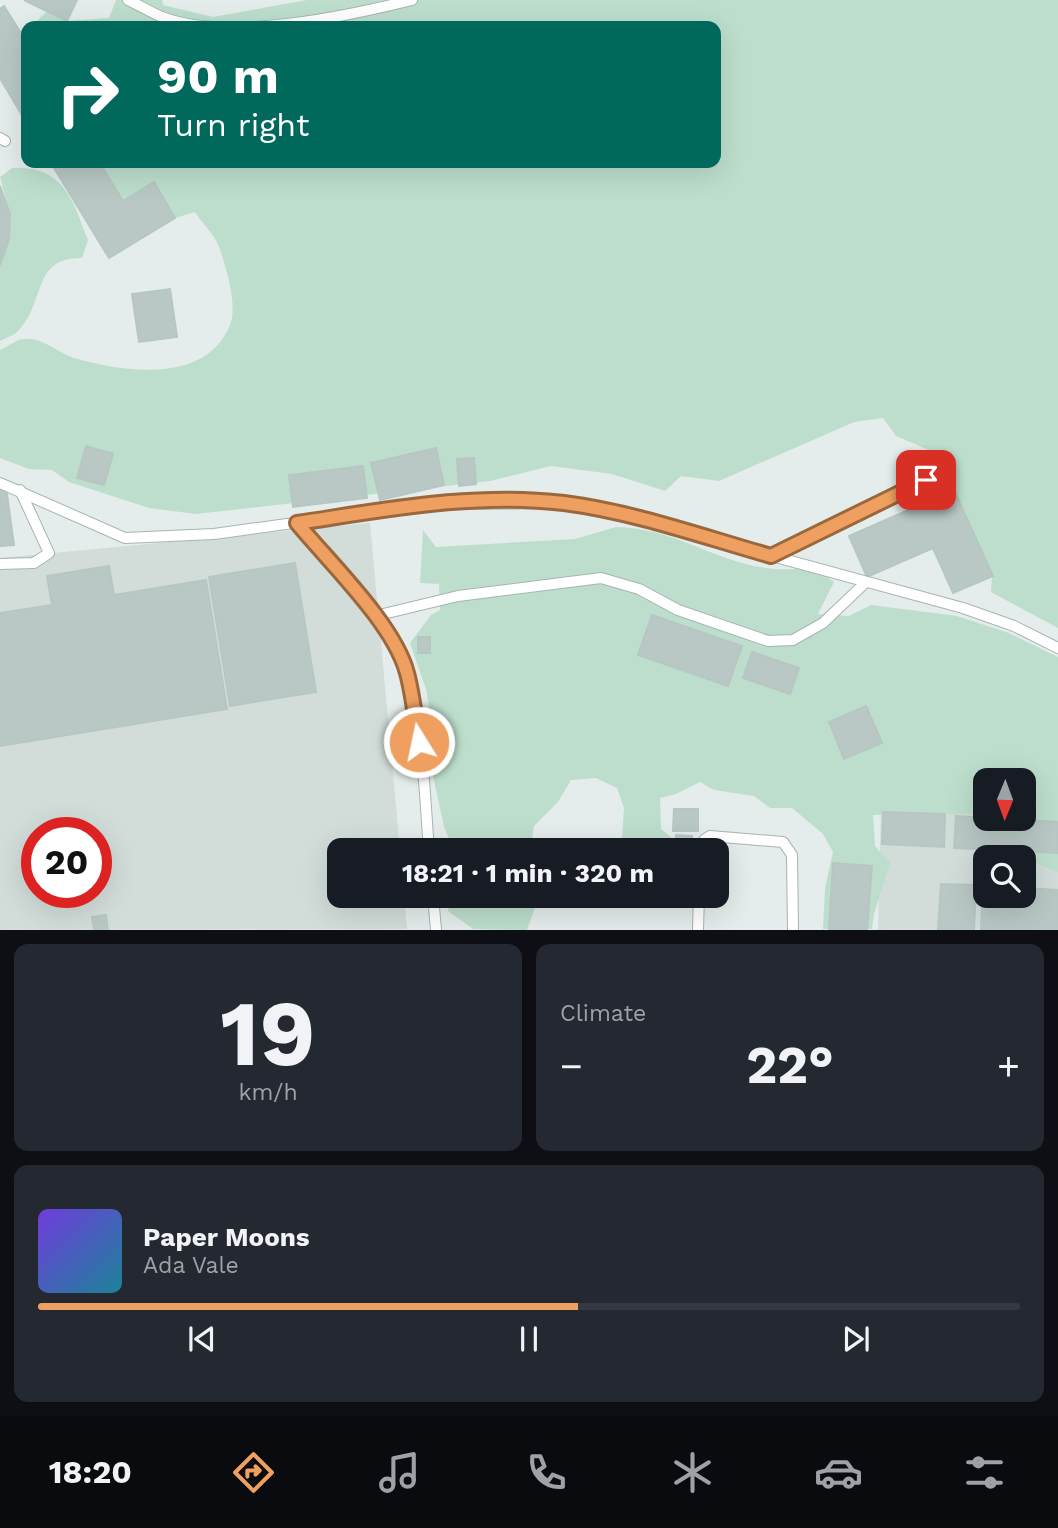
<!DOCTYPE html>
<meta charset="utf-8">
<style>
body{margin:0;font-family:"Work Sans",sans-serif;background:#242831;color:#f1f3f6;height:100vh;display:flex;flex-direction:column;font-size:26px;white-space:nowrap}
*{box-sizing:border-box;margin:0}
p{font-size:23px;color:#9ea1a6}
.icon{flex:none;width:38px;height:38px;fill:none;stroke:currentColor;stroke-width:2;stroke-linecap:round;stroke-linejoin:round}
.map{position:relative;height:930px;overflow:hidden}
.side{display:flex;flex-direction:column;gap:14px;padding:14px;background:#0d0f14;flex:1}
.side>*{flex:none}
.banner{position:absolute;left:21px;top:21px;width:700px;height:147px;border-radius:14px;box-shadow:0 7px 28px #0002;background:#00695c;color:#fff;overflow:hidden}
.needle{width:46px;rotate:181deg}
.tools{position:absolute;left:973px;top:768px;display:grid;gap:14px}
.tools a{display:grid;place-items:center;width:63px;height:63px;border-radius:14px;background:#171b24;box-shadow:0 7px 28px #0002;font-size:35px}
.speed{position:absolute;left:21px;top:817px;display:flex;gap:14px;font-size:35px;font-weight:700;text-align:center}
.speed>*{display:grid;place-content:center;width:91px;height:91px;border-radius:50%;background:#171b24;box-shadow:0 7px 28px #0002;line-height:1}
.speed .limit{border:10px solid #d22;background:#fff;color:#111}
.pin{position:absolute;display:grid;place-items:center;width:60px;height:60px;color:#fff;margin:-30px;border-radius:14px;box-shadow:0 4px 10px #0006}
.me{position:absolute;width:77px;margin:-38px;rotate:350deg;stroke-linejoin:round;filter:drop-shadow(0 0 5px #0008)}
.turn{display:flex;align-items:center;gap:24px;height:147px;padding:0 21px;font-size:32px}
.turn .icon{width:91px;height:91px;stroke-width:2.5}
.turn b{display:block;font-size:49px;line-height:60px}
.big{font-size:52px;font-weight:700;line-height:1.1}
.side .widget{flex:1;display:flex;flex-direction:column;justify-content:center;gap:10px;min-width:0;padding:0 24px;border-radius:14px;background:#242831}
.side .dial{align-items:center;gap:0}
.dial b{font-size:91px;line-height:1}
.song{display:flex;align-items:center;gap:21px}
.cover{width:84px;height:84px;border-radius:10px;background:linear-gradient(135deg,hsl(260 70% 55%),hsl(190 70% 35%))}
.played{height:7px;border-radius:4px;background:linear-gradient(90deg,#efa060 55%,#363941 55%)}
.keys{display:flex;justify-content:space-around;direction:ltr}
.heat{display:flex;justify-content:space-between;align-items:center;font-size:38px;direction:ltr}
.side .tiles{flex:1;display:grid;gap:14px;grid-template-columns:1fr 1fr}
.widget:last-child{grid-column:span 2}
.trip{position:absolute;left:327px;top:838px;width:402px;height:70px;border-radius:14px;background:#171b24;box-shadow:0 7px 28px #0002;font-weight:700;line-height:70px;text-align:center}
.dock{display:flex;height:112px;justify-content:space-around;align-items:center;background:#090b0e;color:#9ea1a6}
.dock .icon{width:49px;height:49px}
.dock .current{color:#efa060}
.dock b{font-size:32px;color:#f1f3f6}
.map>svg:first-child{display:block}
.built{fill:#d2ddda;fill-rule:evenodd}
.green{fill:#bddecd}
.building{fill:#b9c8c5;stroke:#b6c7c3;stroke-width:2}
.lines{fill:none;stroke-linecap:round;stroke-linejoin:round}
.lane-casing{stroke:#a6b5b3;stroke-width:12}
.lane{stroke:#fff;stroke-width:10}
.route-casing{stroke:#9b683e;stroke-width:18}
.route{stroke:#efa060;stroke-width:12}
</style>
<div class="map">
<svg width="1058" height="930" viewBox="0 0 1058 930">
<rect width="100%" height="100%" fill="#e4edeb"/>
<g class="built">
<path d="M370 523 400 850H340V896H404L407 929 0 930V558ZM37 833H96V892H37Z"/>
<path d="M881 804 985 807V819H1024L1058 810V929L878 930ZM985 858H1024V896H985Z"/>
</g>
<g class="green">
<path d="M116 0H162L163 5 213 17 307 0H1058V628L991 592 992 576 954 490 945 457 896 436 883 418 854 422 719 481 681 476 665 491 612 474 551 466 490 481 196 514 149 508 69 482 52 470 29 469 0 458V350C7 347 17 339 24 339 42 337 58 353 74 358 123 372 206 385 230 325 238 306 226 267 219 247 215 235 202 223 195 212L175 218 154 182 123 201 100 163H716V26H32L47 11 67 21 109 18Z"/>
<path d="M12 168C64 165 73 201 88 240L82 258C32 257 46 301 19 330 15 335 6 338 0 341V265L9 239 10 214 0 177Z"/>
<path d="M616 527C689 528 733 581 812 567L834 582 818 614 849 616 871 605 957 616 1009 633 1058 657V872L1024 859 1027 839 1021 819H1024V780H985V814L873 815 875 846 890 863 874 914 872 929H823L825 888 833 852 823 834 792 808H770L754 796 714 790 700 782 676 794 660 798 661 829 675 841 674 850H600L622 839 624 808 617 788 596 778 571 780 558 802 534 826 530 850H454L444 827 432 771 436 751 426 689 410 643 431 615 440 610 439 584 420 583 423 530 436 547 575 539Z"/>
<path d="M449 896H539L527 930 473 929 448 911Z"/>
</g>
<g class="building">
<path d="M24 0H77L67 21Z"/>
<path d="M4 6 26 41V122L0 78V9Z"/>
<path d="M51 163H100L123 201 154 182 175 218 109 258Z"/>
<path d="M0 186 10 214 9 239 0 265Z"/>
<path d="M170 289 177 337 139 342 132 294Z"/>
<path d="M86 446 113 454 104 485 77 478Z"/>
<path d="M436 448 444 485 380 500 371 463Z"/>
<path d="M474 458 476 484 459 486 457 459Z"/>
<path d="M363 466 367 498 293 507 289 475Z"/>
<path d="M0 487H6L14 545 0 546Z"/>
<path d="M954 490 993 576 953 593 933 548 867 577 849 536Z"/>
<path d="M295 563 316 692 230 706 209 577Z"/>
<path d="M109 566 114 595 206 580 227 709 0 746V613L52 605 47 576Z"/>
<path d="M652 615 742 646 728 686 638 655Z"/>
<rect x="418" y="637" width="12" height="16"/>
<path d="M752 652 799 668 790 694 743 678Z"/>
<path d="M866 706 882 743 844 759 829 722Z"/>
<path d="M674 809H698V831H673Z"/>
<path d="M883 812 945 814 944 847 882 844Z"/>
<path d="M956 816 1058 822V853L954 848Z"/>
<path d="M676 835 692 836V850H675Z"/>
<path d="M833 863 872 866 867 930H829Z"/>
<path d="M941 884 976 885 974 930H938Z"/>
<path d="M983 887 985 896H1024V888L1058 890V930H981Z"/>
<path d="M106 915 108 930H94L92 917Z"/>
</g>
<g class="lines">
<g class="lane-casing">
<g id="lane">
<path d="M128 0C139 5 150 12 162 17 228 42 344 17 412 0"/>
<path d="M0 138 5 141"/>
<path d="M0 483 125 538 214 534 430 504 562 503 603 510 963 608 1014 626 1058 648"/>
<path d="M297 523C329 561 366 597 392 640 423 688 424 792 429 850"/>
<path d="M771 556 926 479"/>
<path d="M0 564 34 563 49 553 20 490"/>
<path d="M375 616 458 596 601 578 639 589 678 610 768 641 793 640 823 623 865 583"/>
<path d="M700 850 704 840 710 836 783 842 792 855 793 930"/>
<path d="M433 896 436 930"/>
<path d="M698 930 699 896"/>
</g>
</g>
<use href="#lane" class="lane"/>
</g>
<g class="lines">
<g class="route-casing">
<path id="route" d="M419 742C415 719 413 695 407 673 394 624 330 563 297 523 384 510 476 492 564 503 634 512 704 537 771 556L926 480"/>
</g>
<use href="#route" class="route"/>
</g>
</svg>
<div class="tools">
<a><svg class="needle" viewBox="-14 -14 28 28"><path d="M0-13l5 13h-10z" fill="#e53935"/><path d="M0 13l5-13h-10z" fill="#9ea1a6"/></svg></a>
<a><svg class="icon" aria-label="search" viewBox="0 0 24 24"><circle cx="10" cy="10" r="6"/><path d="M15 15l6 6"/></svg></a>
</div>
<div class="speed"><div class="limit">20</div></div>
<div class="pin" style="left:926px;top:480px;background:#d93025"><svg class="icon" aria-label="arrive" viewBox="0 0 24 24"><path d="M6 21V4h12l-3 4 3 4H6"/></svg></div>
<svg class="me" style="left:419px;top:742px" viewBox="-20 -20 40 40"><circle r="17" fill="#efa060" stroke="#fff" stroke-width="3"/><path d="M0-11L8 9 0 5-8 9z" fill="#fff"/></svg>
<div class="trip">18:21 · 1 min · 320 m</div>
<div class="banner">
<div class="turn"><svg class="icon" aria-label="right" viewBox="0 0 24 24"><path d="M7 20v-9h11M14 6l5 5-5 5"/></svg><div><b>90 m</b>Turn right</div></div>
</div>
</div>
<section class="side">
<div class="tiles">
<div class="widget dial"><b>19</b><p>km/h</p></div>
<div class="widget"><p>Climate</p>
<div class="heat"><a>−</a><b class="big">22°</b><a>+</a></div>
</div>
<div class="widget">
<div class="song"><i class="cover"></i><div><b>Paper Moons</b><p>Ada Vale</p></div></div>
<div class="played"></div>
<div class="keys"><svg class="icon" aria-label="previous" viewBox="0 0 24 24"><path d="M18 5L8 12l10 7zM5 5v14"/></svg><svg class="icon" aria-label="pause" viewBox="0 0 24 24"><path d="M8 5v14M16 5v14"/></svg><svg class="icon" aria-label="next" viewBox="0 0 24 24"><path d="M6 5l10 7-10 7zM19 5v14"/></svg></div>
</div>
</div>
</section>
<nav class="dock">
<b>18:20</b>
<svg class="icon current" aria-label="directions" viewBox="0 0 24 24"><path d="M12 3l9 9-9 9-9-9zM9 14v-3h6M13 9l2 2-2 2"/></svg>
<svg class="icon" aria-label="music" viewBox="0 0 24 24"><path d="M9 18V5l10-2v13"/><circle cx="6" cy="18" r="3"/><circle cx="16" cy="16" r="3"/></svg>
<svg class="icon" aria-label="phone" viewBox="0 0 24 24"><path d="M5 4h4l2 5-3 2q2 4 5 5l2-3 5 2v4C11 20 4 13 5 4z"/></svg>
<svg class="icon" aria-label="climate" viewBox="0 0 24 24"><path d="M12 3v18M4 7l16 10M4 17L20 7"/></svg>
<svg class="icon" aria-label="car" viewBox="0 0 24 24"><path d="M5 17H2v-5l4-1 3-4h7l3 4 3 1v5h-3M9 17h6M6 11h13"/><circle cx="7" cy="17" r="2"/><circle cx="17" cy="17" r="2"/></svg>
<svg class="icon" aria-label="filters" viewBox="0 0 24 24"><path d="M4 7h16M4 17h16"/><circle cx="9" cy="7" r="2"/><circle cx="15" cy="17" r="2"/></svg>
</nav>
